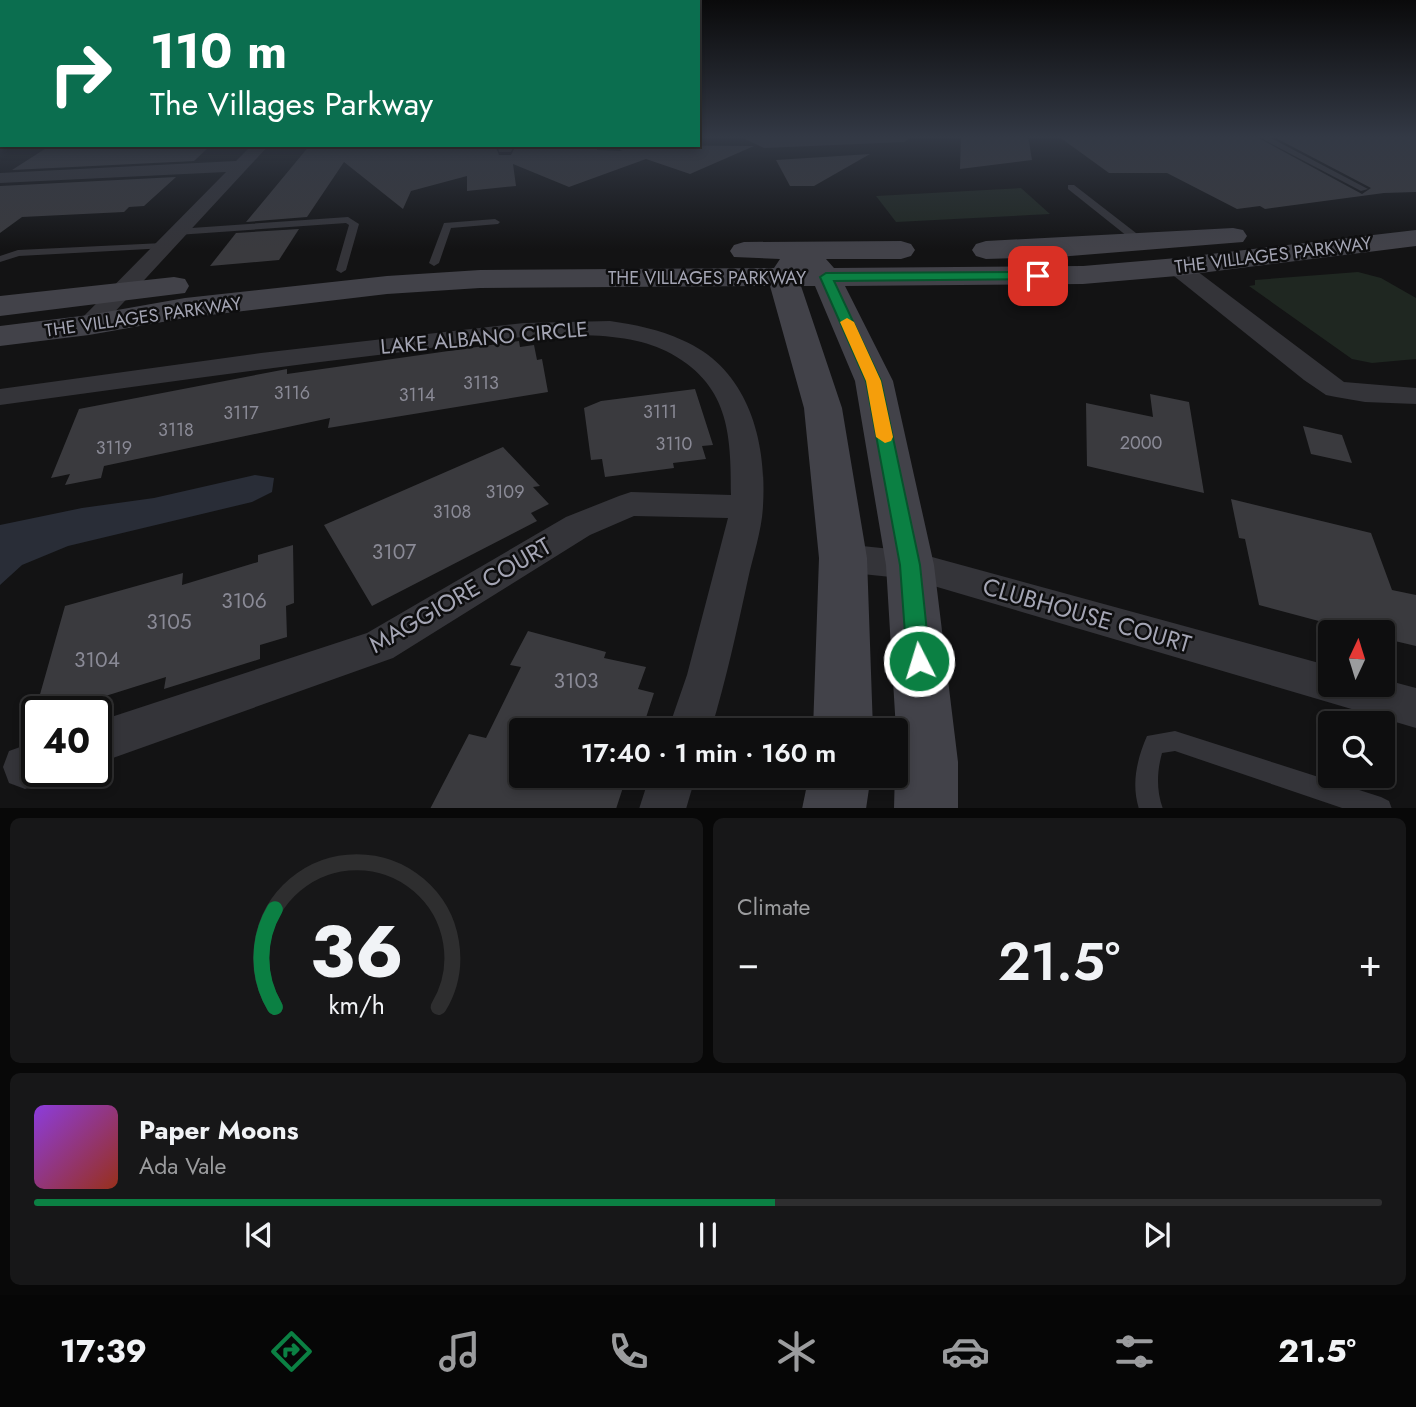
<!DOCTYPE html>
<meta charset="utf-8">
<style>
body{margin:0;font-family:Jost,sans-serif;background:#171718;color:#f1f3f6;height:100vh;display:flex;flex-direction:column;font-size:26px;white-space:nowrap}
*{box-sizing:border-box;margin:0}
p{font-size:23px;color:#9b9c9e}
.icon{flex:none;width:38px;height:38px;fill:none;stroke:currentColor;stroke-width:2;stroke-linecap:round;stroke-linejoin:round}
.map{position:relative;height:808px;overflow:hidden}
.side{display:flex;flex-direction:column;gap:10px;padding:10px;background:#080808;flex:1}
.side>*{flex:none}
.guide{position:absolute;left:0px;top:0px;width:700px;height:147px;box-shadow:0 4px 10px #0003,0 0 0 2px #2e2e2f;background:#0b6e4f;color:#fff;overflow:hidden}
.needle{width:46px;rotate:4deg}
.tools{position:absolute;left:1318px;top:620px;display:grid;gap:14px}
.tools a{display:grid;place-items:center;width:77px;height:77px;border-radius:7px;background:#0e0e0f;box-shadow:0 4px 10px #0003,0 0 0 2px #2e2e2f;font-size:35px}
.speed{position:absolute;left:21px;top:696px;display:flex;gap:14px;font-size:35px;font-weight:700;text-align:center}
.speed>*{display:grid;place-content:center;width:91px;height:91px;border-radius:50%;background:#0e0e0f;box-shadow:0 4px 10px #0003,0 0 0 2px #2e2e2f;line-height:1}
.speed .limit{border:4px solid #111;border-radius:10px;background:#fff;color:#111}
.pin{position:absolute;display:grid;place-items:center;width:60px;height:60px;color:#fff;margin:-30px;border-radius:14px;box-shadow:0 4px 10px #0006}
.me{position:absolute;width:77px;margin:-38px;rotate:355deg;stroke-linejoin:round;filter:drop-shadow(0 0 5px #0008)}
.turn{display:flex;align-items:center;gap:24px;height:147px;padding:0 35px;font-size:32px}
.turn .icon{width:91px;height:91px;stroke-width:2.5}
.turn b{display:block;font-size:49px;line-height:60px}
.big{font-size:52px;font-weight:600;line-height:1.1}
.side .card{flex:1;display:flex;flex-direction:column;justify-content:center;gap:10px;min-width:0;padding:0 24px;border-radius:10px;background:#171718}
.side .dial{align-items:center;gap:0}
.dial svg{height:182px;overflow:visible;fill:none;stroke:#2e2e2f;stroke-width:7;stroke-linecap:round;text-anchor:middle}
.dial text{fill:#f1f3f6;stroke:none}
.song{display:flex;align-items:center;gap:21px}
.cover{width:84px;height:84px;border-radius:10px;background:linear-gradient(135deg,hsl(270 70% 55%),hsl(10 70% 35%))}
.played{height:7px;border-radius:4px;background:linear-gradient(90deg,#0b8043 55%,#2e2e2f 55%)}
.keys{display:flex;justify-content:space-around;direction:ltr}
.heat{display:flex;justify-content:space-between;align-items:center;font-size:38px;direction:ltr}
.side .tiles{flex:1;display:grid;gap:10px;grid-template-columns:1fr 1fr}
.card:last-child{grid-column:span 2}
.trip{position:absolute;left:509px;top:718px;width:399px;height:70px;border-radius:7px;background:#0e0e0f;box-shadow:0 4px 10px #0003,0 0 0 2px #2e2e2f;font-weight:600;line-height:70px;text-align:center}
.tab-bar{display:flex;height:112px;justify-content:space-around;align-items:center;background:#060606;color:#9b9c9e}
.tab-bar .icon{width:49px;height:49px}
.tab-bar .current{color:#0b8043}
.tab-bar b{font-size:32px;color:#f1f3f6}
.map>svg:first-child{display:block}
.green{fill:#1f2721}
.water{fill:#292d37}
.building{fill:#3a3a3e}
.lines{fill:none;stroke-linecap:round;stroke-linejoin:round}
.lane{fill:#343439;fill-rule:evenodd}
.street{fill:#343439;fill-rule:evenodd}
.secondary{fill:#424249;fill-rule:evenodd}
.route{fill:#0b8043;stroke:#07532c;stroke-width:2}
.slow{fill:#f59e0b}
.labels{text-anchor:middle;dominant-baseline:central;stroke-width:5;stroke-linejoin:round;paint-order:stroke}
.far-street-label{font-size:18px;fill:#a4a5b4;stroke:#0e0e0f}
.number-label{font-size:18px;fill:#8a8a96}
.street-label{font-size:21px;fill:#a4a5b4;stroke:#0e0e0f}
.near-number-label{font-size:21px;fill:#8a8a96}
.near-street-label{font-size:24px;fill:#a4a5b4;stroke:#0e0e0f}
</style>
<div class="map">
<svg width="1416" height="809" viewBox="0 0 1416 809">
<rect width="100%" height="100%" fill="#131314"/>
<g class="green">
<path d="M1021 188 1050 214 896 222 876 196Z"/>
<path d="M1358 272 1381 278 1416 298V359L1372 363 1352 359 1249 286 1255 285V280Z"/>
</g>
<path class="water" d="M255 475 274 478 272 492 252 502 68 546 22 565 0 585V525L82 508 154 498Z"/>
<g class="building">
<path d="M961 136H1028L1032 160 960 169Z"/>
<path d="M1058 136H1255L1362 194 1371 188 1272 136H1416V192L1384 193 1265 209 1260 206 1237 209 1167 173H1109Z"/>
<path d="M51 145H211L194 161 12 170Z"/>
<path d="M310 145H495L499 155H511L516 145H597V150L623 151 620 150 621 145 754 146 690 174 646 159 569 187 513 164 516 186 467 191V176L411 191 403 209 344 162 307 217 246 222Z"/>
<path d="M870 154 814 186H790L776 160Z"/>
<path d="M176 177 144 206 129 207 124 212 22 217 0 233V186Z"/>
<path d="M299 229 279 260 210 266 236 233Z"/>
<path d="M519 341 520 347 534 345 537 360 542 359 548 392 328 428 330 418 104 466 101 478 65 485 70 474 51 478 79 409 287 369V374Z"/>
<path d="M695 389 713 445 702 446 706 459 673 463 674 468 605 477 602 459 591 460 584 408 601 401Z"/>
<path d="M1150 394 1189 402 1204 493 1087 466 1086 403 1153 417Z"/>
<path d="M1303 426 1342 435 1352 463 1311 454Z"/>
<path d="M503 447 540 486 533 487 549 504 531 513 537 521 372 606 324 525Z"/>
<path d="M1231 499 1371 533 1392 590 1416 595V646L1382 638V632H1360L1259 605 1245 539 1239 538Z"/>
<path d="M293 545 294 603 286 606 287 637 260 645V659L164 689 166 677 96 699 93 709 84 712H35L65 606 183 573 182 585 258 562V555Z"/>
<path d="M528 631 606 652 604 658 646 667 638 689 654 693 642 730H522V775H627L616 809H430L469 734 486 738 521 667 510 665Z"/>
</g>
<g class="lines">
<g class="lane">
<path d="M1257 136H1267L1368 189 1361 191Z"/>
<path d="M1068 185H1074L1145 240V244H1137L1068 189Z"/>
<path d="M348 217 359 224 346 270 341 273 336 270 349 225 346 223 177 235 172 232 177 229Z"/>
<path d="M495 219 500 222 498 224 451 228 439 263 434 266 429 263 444 223Z"/>
<path d="M163 243 168 246 167 248 19 256 0 262V256L18 250Z"/>
<path d="M1175 731 1381 797 1389 801 1392 809H1345L1175 751 1162 753C1157 771 1156 790 1163 809H1139C1131 784 1137 759 1147 736Z"/>
</g>
<g class="street">
<path d="M739 136 912 137 904 142 764 148Z"/>
<path d="M252 145H269L98 330 89 332 80 330 77 325 80 320 226 172 0 183V173L236 161Z"/>
<path d="M498 145H514L511 152H499Z"/>
<path d="M1177 261 1185 262 1344 382 1416 388V404L1365 402 1336 397 1326 395 1304 380 1169 272 1166 267 1169 262Z"/>
<path d="M610 321C635 325 659 329 682 340 748 368 767 440 763 506 762 530 753 556 748 579 737 630 726 680 711 730H668L687 675 728 518 634 516 590 535 393 658 96 764V722L367 633 566 517 619 496 631 492 731 495C731 432 729 383 666 351 599 317 454 346 378 355 252 370 126 388 0 405V389L261 353 524 323Z"/>
<path d="M843 544 910 551 1330 666V684H1382V679L1416 688V728L910 579 843 572 831 568 825 558 831 548Z"/>
<path d="M37 741V772H56L53 779 25 789 9 783 3 767 9 751Z"/>
<path d="M650 775H696L686 809H639Z"/>
</g>
<g class="secondary">
<path d="M1233 228 1243 230 1247 236 1243 242 1058 257 986 259 976 256 972 250 976 244 986 241Z"/>
<path d="M1416 230V246L1177 276 1083 284 845 286 893 381 934 565 958 762V809H894L896 730 886 565 855 381 815 286H801L842 408 867 558 873 730H813L819 558 804 408 770 286 480 288 387 294 185 318 89 335 0 346V326L89 315 185 298 387 276 480 270 774 268 780 259 734 257 730 251 734 245 744 242 901 241 911 244 915 250 911 256 901 259H826L834 268 1083 266 1177 258Z"/>
<path d="M174 277 185 279 189 286 185 293 0 316V296Z"/>
<path d="M809 775H871L866 809H802Z"/>
</g>
</g>
<linearGradient id="sky" x2="0" y2="1"><stop stop-color="#0a0a0b"/><stop offset="0.55" stop-color="#333945"/><stop offset="1" stop-color="#333945" stop-opacity="0"/></linearGradient>
<rect width="1416" height="249" fill="url(#sky)"/>
<path class="route" d="M1038 272 1042 273V279L834 281 881 381 920 565 930 661 927 668 919 671 911 668 907 661 900 565 866 381 820 277 826 273Z"/>
<path class="slow" d="M847 318 854 322 881 381 893 437 891 441 885 443 876 437 866 381 840 322Z"/>
<g class="labels">
<g class="far-street-label">
<text transform="translate(1273 255) rotate(-7)">THE VILLAGES PARKWAY</text>
<text x="707" y="278">THE VILLAGES PARKWAY</text>
<text transform="translate(143 317) rotate(-8)">THE VILLAGES PARKWAY</text>
</g>
<g class="number-label">
<text x="481" y="383">3113</text>
<text x="292" y="393">3116</text>
<text x="417" y="395">3114</text>
<text x="660" y="412">3111</text>
<text x="241" y="413">3117</text>
<text x="176" y="430">3118</text>
<text x="1141" y="443">2000</text>
<text x="674" y="444">3110</text>
<text x="114" y="448">3119</text>
<text x="505" y="492">3109</text>
<text x="452" y="512">3108</text>
</g>
<g class="street-label">
<text transform="translate(484 338) rotate(-5)">LAKE ALBANO CIRCLE</text>
</g>
<g class="near-number-label">
<text x="394" y="552">3107</text>
<text x="244" y="601">3106</text>
<text x="169" y="622">3105</text>
<text x="97" y="660">3104</text>
<text x="576" y="681">3103</text>
</g>
<g class="near-street-label">
<text transform="translate(460 595) rotate(-30)">MAGGIORE COURT</text>
<text transform="translate(1087 615) rotate(16)">CLUBHOUSE COURT</text>
</g>
</g>
</svg>
<div class="tools">
<a><svg class="needle" viewBox="-14 -14 28 28"><path d="M0-13l5 13h-10z" fill="#e53935"/><path d="M0 13l5-13h-10z" fill="#9b9c9e"/></svg></a>
<a><svg class="icon" aria-label="search" viewBox="0 0 24 24"><circle cx="10" cy="10" r="6"/><path d="M15 15l6 6"/></svg></a>
</div>
<div class="speed"><div class="limit">40</div></div>
<div class="pin" style="left:1038px;top:276px;background:#d93025"><svg class="icon" aria-label="arrive" viewBox="0 0 24 24"><path d="M6 21V4h12l-3 4 3 4H6"/></svg></div>
<svg class="me" style="left:919px;top:661px" viewBox="-20 -20 40 40"><circle r="17" fill="#0b8043" stroke="#fff" stroke-width="3"/><path d="M0-11L8 9 0 5-8 9z" fill="#fff"/></svg>
<div class="trip">17:40 · 1 min · 160 m</div>
<div class="guide">
<div class="turn"><svg class="icon" aria-label="right" viewBox="0 0 24 24"><path d="M7 20v-9h11M14 6l5 5-5 5"/></svg><div><b>110 m</b>The Villages Parkway</div></div>
</div>
</div>
<section class="side">
<div class="tiles">
<div class="card dial"><svg viewBox="0 0 100 80">
<path d="M14 69A42 42 0 1 1 86 69"/>
<path d="M14 69A42 42 0 0 1 14 26" stroke="#0b8043"/>
<text x="50" y="56" font-size="32" font-weight="700">36</text>
<text x="50" y="72" font-size="11">km/h</text>
</svg></div>
<div class="card"><p>Climate</p>
<div class="heat"><a>−</a><b class="big">21.5°</b><a>+</a></div>
</div>
<div class="card">
<div class="song"><i class="cover"></i><div><b>Paper Moons</b><p>Ada Vale</p></div></div>
<div class="played"></div>
<div class="keys"><svg class="icon" aria-label="previous" viewBox="0 0 24 24"><path d="M18 5L8 12l10 7zM5 5v14"/></svg><svg class="icon" aria-label="pause" viewBox="0 0 24 24"><path d="M8 5v14M16 5v14"/></svg><svg class="icon" aria-label="next" viewBox="0 0 24 24"><path d="M6 5l10 7-10 7zM19 5v14"/></svg></div>
</div>
</div>
</section>
<nav class="tab-bar">
<b>17:39</b>
<svg class="icon current" aria-label="directions" viewBox="0 0 24 24"><path d="M12 3l9 9-9 9-9-9zM9 14v-3h6M13 9l2 2-2 2"/></svg>
<svg class="icon" aria-label="music" viewBox="0 0 24 24"><path d="M9 18V5l10-2v13"/><circle cx="6" cy="18" r="3"/><circle cx="16" cy="16" r="3"/></svg>
<svg class="icon" aria-label="phone" viewBox="0 0 24 24"><path d="M5 4h4l2 5-3 2q2 4 5 5l2-3 5 2v4C11 20 4 13 5 4z"/></svg>
<svg class="icon" aria-label="climate" viewBox="0 0 24 24"><path d="M12 3v18M4 7l16 10M4 17L20 7"/></svg>
<svg class="icon" aria-label="car" viewBox="0 0 24 24"><path d="M5 17H2v-5l4-1 3-4h7l3 4 3 1v5h-3M9 17h6M6 11h13"/><circle cx="7" cy="17" r="2"/><circle cx="17" cy="17" r="2"/></svg>
<svg class="icon" aria-label="filters" viewBox="0 0 24 24"><path d="M4 7h16M4 17h16"/><circle cx="9" cy="7" r="2"/><circle cx="15" cy="17" r="2"/></svg>
<b>21.5°</b>
</nav>
